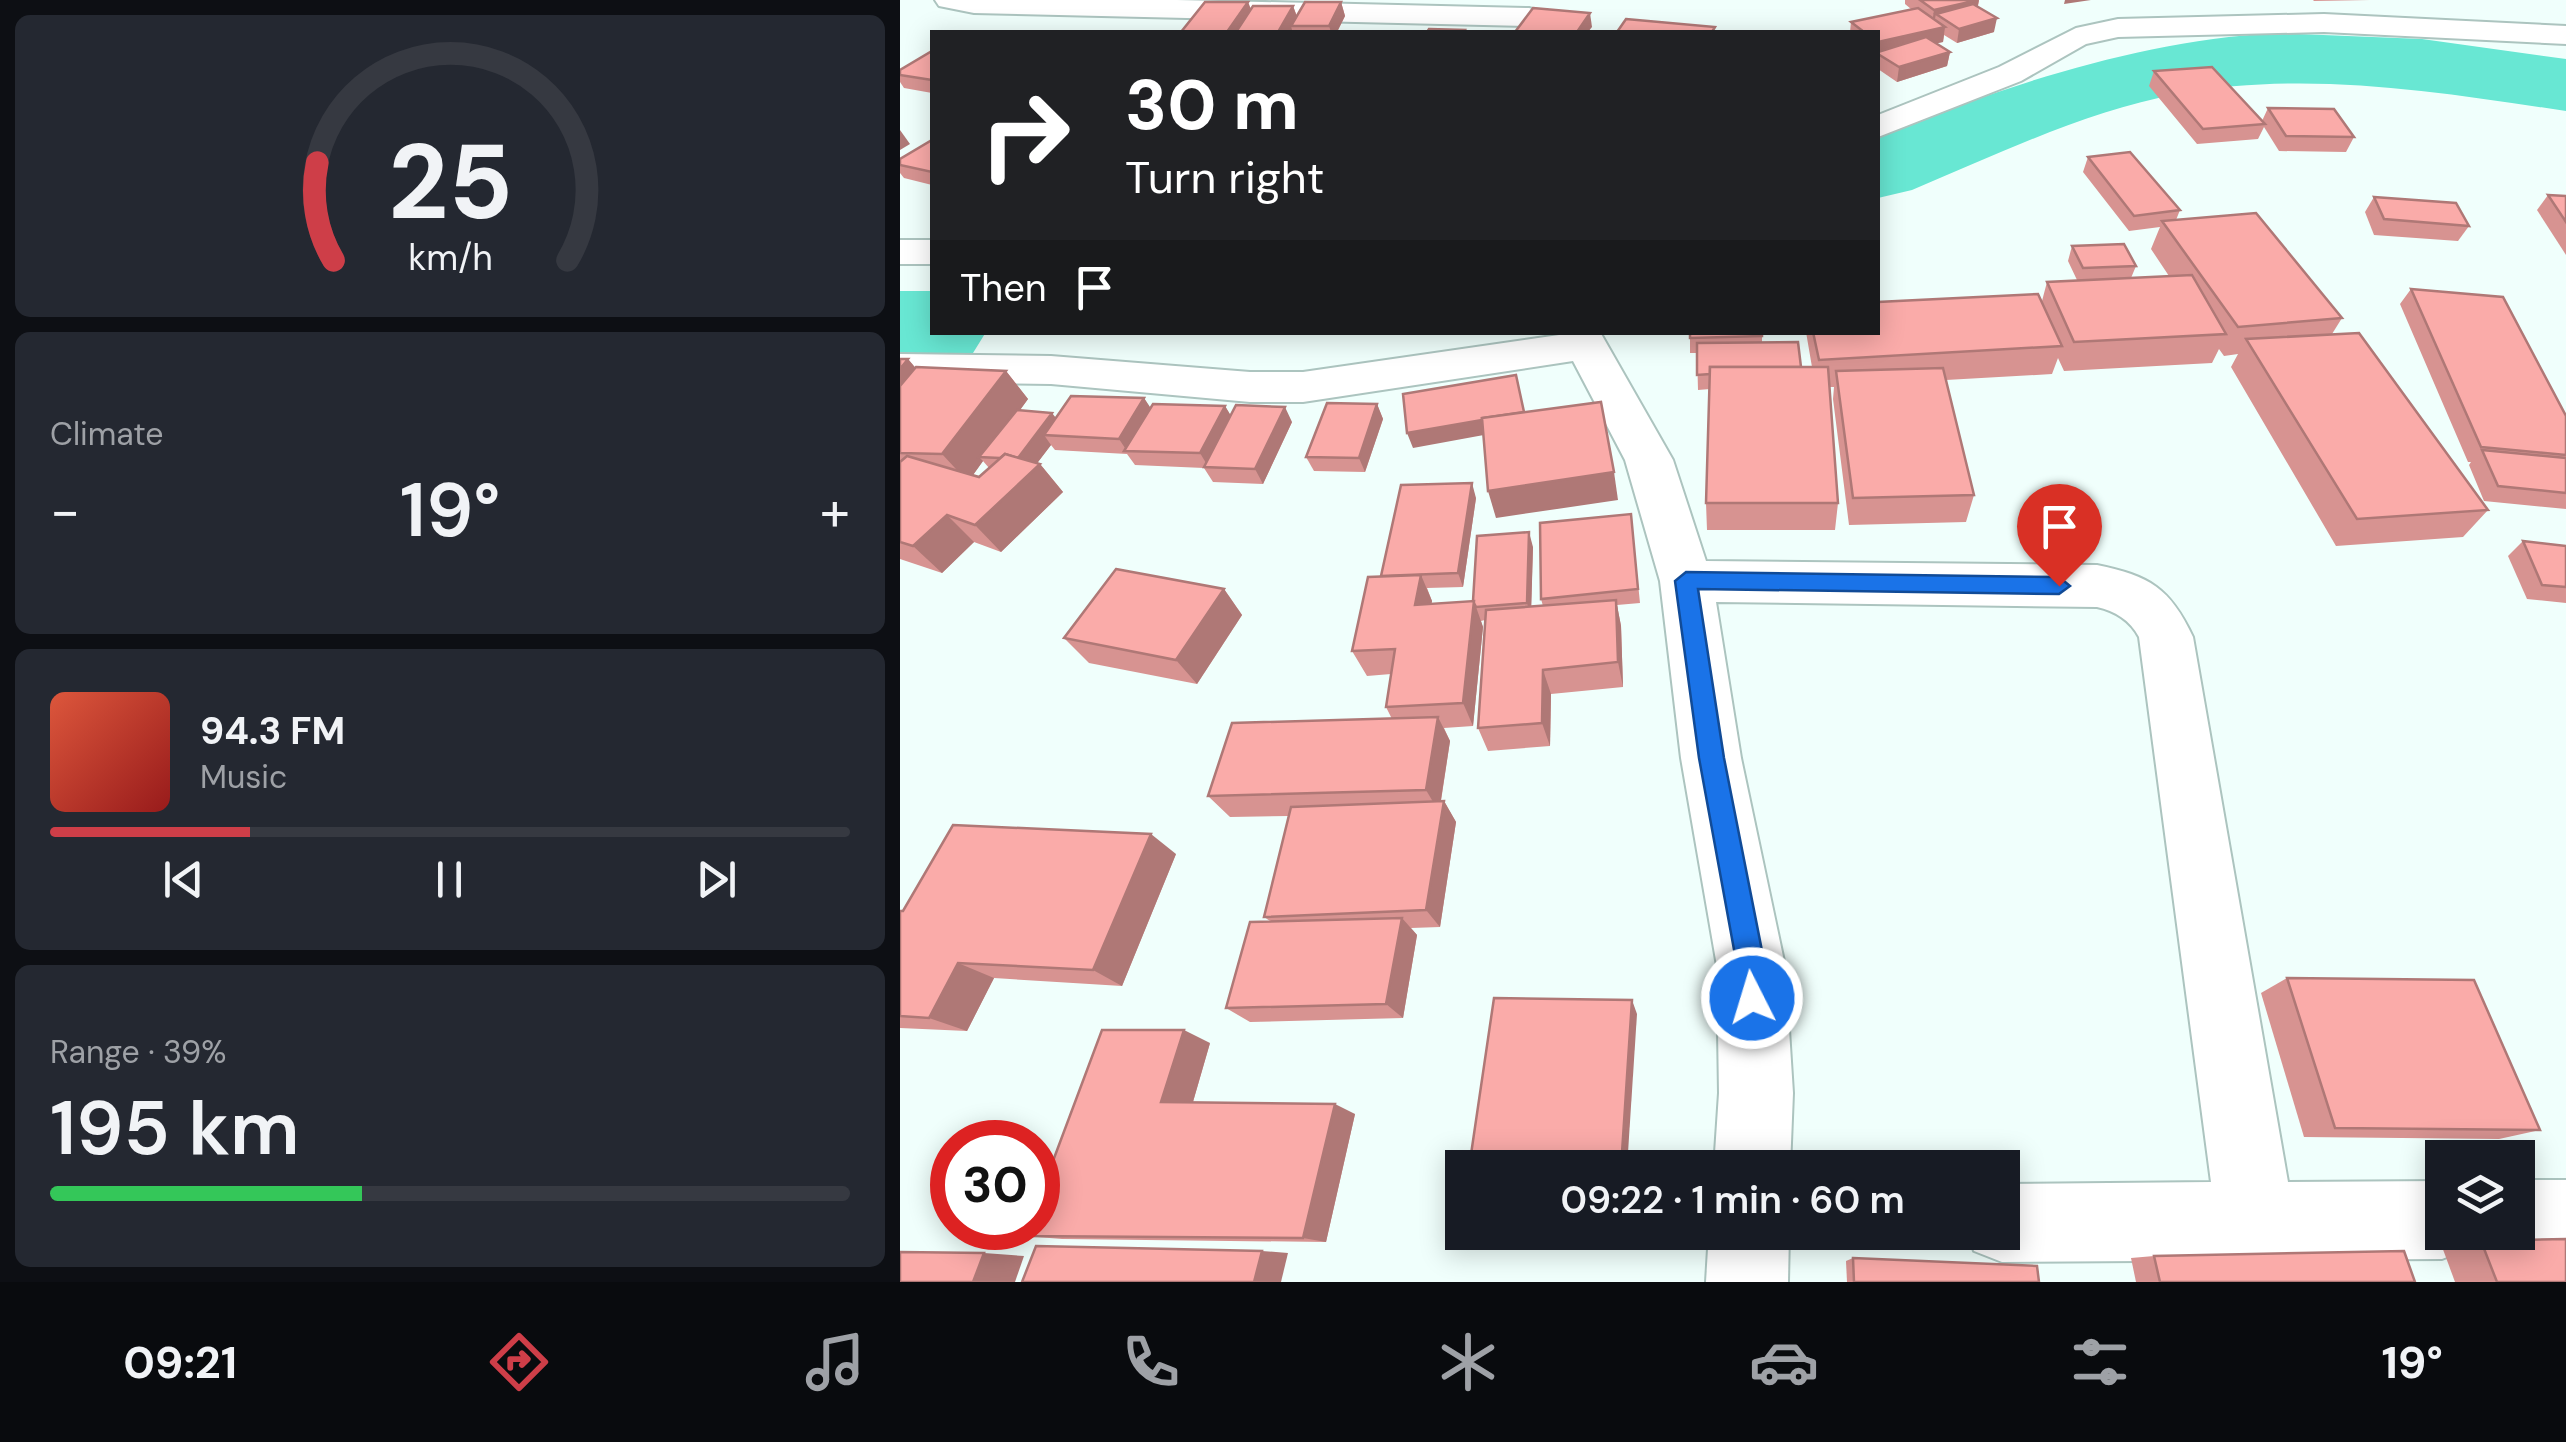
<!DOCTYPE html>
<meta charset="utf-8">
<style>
body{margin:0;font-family:"DM Sans",sans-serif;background:#242831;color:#f1f3f6;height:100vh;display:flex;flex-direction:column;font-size:38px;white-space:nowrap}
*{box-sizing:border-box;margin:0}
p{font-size:32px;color:#9ea1a6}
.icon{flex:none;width:55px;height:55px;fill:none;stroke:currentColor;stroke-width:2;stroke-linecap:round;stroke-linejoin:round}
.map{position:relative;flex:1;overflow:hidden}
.drawer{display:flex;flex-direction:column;gap:15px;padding:15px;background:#0d0f14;width:900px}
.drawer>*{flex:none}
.banner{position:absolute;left:30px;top:30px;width:950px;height:305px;border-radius:0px;box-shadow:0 5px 25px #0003;background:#202124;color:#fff;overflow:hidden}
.controls{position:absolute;left:1525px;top:1140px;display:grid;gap:20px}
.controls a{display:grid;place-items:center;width:110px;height:110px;border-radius:0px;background:#171b24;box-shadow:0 5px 25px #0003;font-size:50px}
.speed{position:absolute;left:30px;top:1120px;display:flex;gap:20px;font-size:50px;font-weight:700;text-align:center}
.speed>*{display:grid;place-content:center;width:130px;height:130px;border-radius:50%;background:#171b24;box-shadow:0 5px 25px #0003;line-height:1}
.speed .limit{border:15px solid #d22;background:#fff;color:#111}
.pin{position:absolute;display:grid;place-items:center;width:85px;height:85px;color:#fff;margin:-102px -42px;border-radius:50% 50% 50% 0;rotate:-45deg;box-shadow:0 0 10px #0007}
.pin .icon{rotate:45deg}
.me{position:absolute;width:110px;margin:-55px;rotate:355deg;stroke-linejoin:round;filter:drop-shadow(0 0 8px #0008)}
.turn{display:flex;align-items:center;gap:35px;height:210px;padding:0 30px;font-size:45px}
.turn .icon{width:130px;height:130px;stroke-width:2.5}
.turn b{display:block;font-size:70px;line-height:85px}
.then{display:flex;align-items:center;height:95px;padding:0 30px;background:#0003;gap:20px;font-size:38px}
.big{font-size:75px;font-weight:600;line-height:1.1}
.drawer .card{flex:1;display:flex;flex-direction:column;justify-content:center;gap:15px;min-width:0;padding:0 35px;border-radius:15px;background:#242831}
.drawer .dial{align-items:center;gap:0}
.dial svg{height:260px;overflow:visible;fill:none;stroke:#363941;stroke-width:7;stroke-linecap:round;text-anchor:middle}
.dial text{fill:#f1f3f6;stroke:none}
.song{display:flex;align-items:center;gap:30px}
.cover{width:120px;height:120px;border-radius:15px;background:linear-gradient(135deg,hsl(10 70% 55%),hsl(0 70% 35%))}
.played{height:10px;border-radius:5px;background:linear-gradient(90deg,#ce3e48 25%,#363941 25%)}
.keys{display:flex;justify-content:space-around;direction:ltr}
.heat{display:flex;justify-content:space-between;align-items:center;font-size:55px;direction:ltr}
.charge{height:15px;border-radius:8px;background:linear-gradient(90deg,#34c759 39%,#363941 0)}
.trip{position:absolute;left:545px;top:1150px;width:575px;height:100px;border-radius:0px;background:#171b24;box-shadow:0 5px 25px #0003;font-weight:600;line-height:100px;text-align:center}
.dock{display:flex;height:160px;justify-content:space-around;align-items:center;background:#090b0e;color:#9ea1a6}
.dock .icon{width:70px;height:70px}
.dock .active{color:#ce3e48}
.dock b{font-size:45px;color:#f1f3f6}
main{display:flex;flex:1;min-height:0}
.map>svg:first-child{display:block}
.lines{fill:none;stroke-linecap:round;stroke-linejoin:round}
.river{fill:#68e7d3;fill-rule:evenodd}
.street-casing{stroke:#acc4bf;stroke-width:4}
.street{fill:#fff;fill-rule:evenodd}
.wall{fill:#d79391;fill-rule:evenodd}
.shaded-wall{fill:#af7876}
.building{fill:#faaba9;stroke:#af7876;stroke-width:2.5}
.route{fill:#1a73e8;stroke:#114b97;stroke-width:2.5}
</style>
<main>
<section class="drawer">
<div class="card dial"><svg viewBox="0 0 100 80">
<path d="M14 69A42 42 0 1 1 86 69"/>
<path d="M14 69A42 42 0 0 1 9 39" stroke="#ce3e48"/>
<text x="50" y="56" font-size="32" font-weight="700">25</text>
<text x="50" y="72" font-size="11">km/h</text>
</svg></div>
<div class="card"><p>Climate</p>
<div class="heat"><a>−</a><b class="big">19°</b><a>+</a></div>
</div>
<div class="card">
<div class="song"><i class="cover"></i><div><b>94.3 FM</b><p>Music</p></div></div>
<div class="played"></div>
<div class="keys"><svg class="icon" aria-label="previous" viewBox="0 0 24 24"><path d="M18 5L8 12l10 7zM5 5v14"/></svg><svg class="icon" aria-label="pause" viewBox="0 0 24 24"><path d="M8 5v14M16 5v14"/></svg><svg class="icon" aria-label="next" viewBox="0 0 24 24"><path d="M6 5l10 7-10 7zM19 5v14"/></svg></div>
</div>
<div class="card"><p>Range · 39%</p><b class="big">195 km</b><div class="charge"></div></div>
</section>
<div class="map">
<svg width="1666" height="1282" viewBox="0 0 1666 1282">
<rect width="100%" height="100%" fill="#f0fffc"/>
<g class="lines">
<g class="river">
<path d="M1376 33 1522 39 1666 59V111C1538 92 1407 70 1278 94 1186 111 1098 154 1012 190L978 198V135C1108 86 1236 41 1376 33Z"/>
<path d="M0 291H32V332H86L73 353 32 363H0Z"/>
</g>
<g class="street-casing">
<g id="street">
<path d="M35 0H277L629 8 639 11 644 17 639 23 629 26 74 13 39 6Z"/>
<path d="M1424 14 1666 26V44L1424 32 1218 37 1186 44 1121 81 978 137V115L1099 67 1176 28 1218 19Z"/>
<rect x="0" y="240" width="32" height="24"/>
<path d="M657 332H700L773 460 806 561 1197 565C1250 576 1270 588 1293 637L1388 1182 1542 1181V1232H1576L1570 1248 1542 1259 1102 1262 1074 1251 1067 1232H1102V1184L1311 1182 1239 637C1230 620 1215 611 1197 607L816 602 841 758 885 966 893 1093 890 1168H814L819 1093 817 966 781 758 760 581 725 460 673 361 403 402H350L151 384 0 382V354L151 356 350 372H403L659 335Z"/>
<path d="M1618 1180H1666V1258H1618L1590 1247 1584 1232H1618Z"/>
<path d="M809 1232H889L888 1282H806Z"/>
</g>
</g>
<use href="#street" class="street"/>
</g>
<g class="wall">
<path d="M1005 0H1079L1078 6 1094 32 1057 43 1044 35 1043 42 1036 43 1050 52 1047 66 997 82 978 69V32H950L951 22 1011 9 1005 4Z"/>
<path d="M1413 0H1470L1414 1Z"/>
<path d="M441 2 445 16 437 32H393L392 30 391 32H281L351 9 393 6 397 16Z"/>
<path d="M32 51V93L4 88 0 82V70Z"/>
<path d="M1254 71 1362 121 1368 108 1454 137 1446 152 1379 151 1364 127 1358 139 1297 144 1249 86Z"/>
<path d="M32 140V185L4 178 0 173V159Z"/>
<path d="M1188 157 1280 210 1276 220 1442 318 1432 334 1588 510 1563 537 1436 546 1331 367 1338 354 1324 356 1319 349 1312 363 1164 371 1158 358 1152 374 1046 380 1074 495 1066 522 949 525 933 399 934 387H929L938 503 935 530H807L806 503 810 389 798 390 797 353H790V332L862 336V342L901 367H912L906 332H978L1142 301 1147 282 1177 280 1168 261 1172 246 1236 266 1231 278 1269 276 1251 249 1260 227 1229 231 1183 172Z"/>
<path d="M1648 195 1666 196V255L1637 210Z"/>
<path d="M1474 197 1569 226 1558 241 1474 235 1465 212Z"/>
<path d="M1511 289 1666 416V509L1584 501 1569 465 1571 462H1568L1500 304Z"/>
<path d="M0 359H8L15 368 106 371 128 399 120 410 156 418 244 398 250 408 325 406 331 416 392 422 363 484 313 482 304 468 235 465 227 454 155 450 151 445 137 463 140 464 163 492 101 552 74 542 42 573 0 559ZM83 461 89 468 79 477 73 475Z"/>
<path d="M477 404 483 419 465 472 414 471 406 457Z"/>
<path d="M576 498 563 587 527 588 532 601 531 604 573 601 633 547 631 607 643 606 641 599 731 514 740 603 717 605 721 626 723 687 651 694 650 746 588 751 578 728 585 620 581 621 583 627 573 726 544 728 550 741 541 801H544L556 822 540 927 511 928 517 935 503 1018 350 1022 326 1008 370 921 364 917 389 816 330 817 308 796 492 719 486 707 491 674 467 676 452 651 481 576Z"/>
<path d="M1623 541 1666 546V603L1627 599 1608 556Z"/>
<path d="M324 589 342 615 297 684 189 663 164 638Z"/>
<path d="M276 854 222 986 94 978 67 1031 0 1028V911Z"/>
<path d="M1387 978 1640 1130 1599 1139 1404 1137 1361 993Z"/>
<path d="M310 1043 293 1102 455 1114 426 1242 162 1239 125 1236Z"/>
<path d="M1581 1241 1666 1282H1555L1541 1244Z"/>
<path d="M1254 1256 1515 1282H1236L1231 1258Z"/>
<path d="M953 1258 1139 1282H947L946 1261Z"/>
</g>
<g class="shaded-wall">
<path d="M1079 0 1076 14H1036L1034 23 1032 24 1034 10Z"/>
<path d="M1165 0H1191L1164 4Z"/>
<path d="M348 2 354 16 342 32H327Z"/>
<path d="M441 2 445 16 437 32H431L429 26Z"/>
<path d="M393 6 398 20 391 26 392 30 391 32H378Z"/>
<path d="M690 13 692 27 688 32H677Z"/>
<path d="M1097 18 1094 32 1057 43 1059 29Z"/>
<path d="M1045 27 1043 42 981 56 978 54V42Z"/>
<path d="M1050 52 1047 66 997 82 999 67Z"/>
<path d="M0 130 10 144 0 150Z"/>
<path d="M8 359 32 387 0 429V369Z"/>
<path d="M106 371 128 399 86 457H79L83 461 68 482 42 454Z"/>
<path d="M244 398 254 413 227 451 219 439Z"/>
<path d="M477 404 483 419 465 472 459 458Z"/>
<path d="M325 406 334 421 309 468 300 453Z"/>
<path d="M385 407 392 422 363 484 355 469Z"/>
<path d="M624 412 627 427 513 448 507 433Z"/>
<path d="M152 413 164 428 144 435 151 445 129 474 117 459Z"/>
<path d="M140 464 163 492 101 552 75 525Z"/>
<path d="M714 472 718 500 596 518 588 491Z"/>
<path d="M572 483 576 498 563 587 558 573Z"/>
<path d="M47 515 74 542 42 573 13 546Z"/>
<path d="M629 532 633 547 631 617 627 603Z"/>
<path d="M521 575 532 601 527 630 515 605Z"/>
<path d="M324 589 342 615 297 684 276 660Z"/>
<path d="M716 600 721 626 723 687 718 662Z"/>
<path d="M574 601 583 627 573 726 563 703Z"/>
<path d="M643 670 651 694 650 746 642 723Z"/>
<path d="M538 717 550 741 539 812 526 790Z"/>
<path d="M544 801 556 822 540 927 526 910Z"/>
<path d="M251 834 276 854 222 986 193 970Z"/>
<path d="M502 918 517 935 503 1018 486 1004Z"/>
<path d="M58 963 94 978 67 1031 29 1018Z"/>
<path d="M732 1000 737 1014 727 1168H721Z"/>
<path d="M284 1030 310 1043 290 1112 261 1102Z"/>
<path d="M435 1104 455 1114 426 1242 403 1238Z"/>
<path d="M362 1251 388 1253 381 1282H354Z"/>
<path d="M84 1253 124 1256 115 1282H73Z"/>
</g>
<g class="building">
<path d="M1020 0H1078L1034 10Z"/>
<path d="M305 2H348L327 32H281Z"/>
<path d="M405 2H441L429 26H391Z"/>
<path d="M1073 4 1097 18 1059 29 1036 14Z"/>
<path d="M353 6H393L378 32H336Z"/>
<path d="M633 8 690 13 677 32H615Z"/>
<path d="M1018 8 1045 27 978 42V32H964L951 22Z"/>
<path d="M726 19 815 27 812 32H717Z"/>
<path d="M529 29 565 30 564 32H527Z"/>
<path d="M1026 37 1050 52 999 67 978 54V52Z"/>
<path d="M32 51V80L0 75V70Z"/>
<path d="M1312 67 1365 124 1303 129 1254 71Z"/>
<path d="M1368 108 1434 109 1454 137 1386 136Z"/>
<path d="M32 140V172L0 165V159Z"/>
<path d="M1230 152 1280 210 1234 216 1188 157Z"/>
<path d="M1648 195 1666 196V222Z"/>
<path d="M1474 197 1556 203 1569 226 1484 219Z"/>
<path d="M1356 213 1442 318 1338 327 1262 221Z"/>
<path d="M1224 244 1236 266 1183 268 1172 246Z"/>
<path d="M1292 275 1326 334 1174 342 1147 282Z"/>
<path d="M1511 289 1603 297 1666 416V455L1581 447Z"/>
<path d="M1138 294 1162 346 919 360 913 332H978V302Z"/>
<path d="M790 332H862V336L790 338Z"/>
<path d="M1459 333 1588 510 1457 519 1346 339Z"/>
<path d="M898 342 901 367H810V374L797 375V343Z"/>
<path d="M0 359H8L0 369Z"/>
<path d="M16 367 106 371 42 454 0 453V386Z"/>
<path d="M810 367H928L938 503H806Z"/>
<path d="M1043 368 1074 495 953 498 936 371Z"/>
<path d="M616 375 624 412 582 418V420L507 433 503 394Z"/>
<path d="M171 396 244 398 219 439 144 435Z"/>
<path d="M701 402 714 472 588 491 582 418Z"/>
<path d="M427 403 477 404 459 458 406 457Z"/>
<path d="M253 404 325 406 300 453 224 451Z"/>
<path d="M336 405 385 407 355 469 304 467Z"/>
<path d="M117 410 152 413 118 458 105 454 100 458 79 457Z"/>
<path d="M1582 450 1666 458V493L1598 486Z"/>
<path d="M105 454 140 464 75 525 47 515 13 546 0 542V462L7 456 79 477Z"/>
<path d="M572 483 558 573 481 576 501 485Z"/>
<path d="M731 514 738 589 641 599 640 523Z"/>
<path d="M629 532 627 603 576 607 573 601 577 536Z"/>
<path d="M1623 541 1666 546V587L1642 585Z"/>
<path d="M216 569 324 589 276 660 164 638Z"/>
<path d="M521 575 515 605 574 601 563 703 486 707 495 649 452 651 468 577Z"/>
<path d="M716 600 718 662 643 670 642 723 578 728 586 610Z"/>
<path d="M538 717 526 790 308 796 332 723Z"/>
<path d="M544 801 526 910 364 917 391 807Z"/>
<path d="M53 825 251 834 193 970 58 963 29 1018 0 1016V911H3Z"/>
<path d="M502 918 486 1004 326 1008 350 922Z"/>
<path d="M1387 978 1574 980 1640 1130 1435 1128Z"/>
<path d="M594 998 732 1000 721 1168H569Z"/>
<path d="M202 1030H284L261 1102 435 1104 403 1238 125 1236 128 1228H138V1201Z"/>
<path d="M1666 1239V1282H1597L1581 1241Z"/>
<path d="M136 1246 362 1251 354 1282H122Z"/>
<path d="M1504 1251 1515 1282H1260L1254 1256Z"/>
<path d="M0 1252 84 1253 73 1282H0Z"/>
<path d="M953 1258 1137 1266 1139 1282H954Z"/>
</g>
<path class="route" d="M786 572 1159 577 1170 586 1159 594 798 589 824 758 865 966 867 998 862 1008 852 1012 842 1008 837 966 799 758 775 581Z"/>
</svg>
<div class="controls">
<a><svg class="icon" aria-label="layers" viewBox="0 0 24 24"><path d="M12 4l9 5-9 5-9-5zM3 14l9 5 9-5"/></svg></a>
</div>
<div class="speed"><div class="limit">30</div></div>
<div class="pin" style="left:1159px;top:586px;background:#d93025"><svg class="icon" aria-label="arrive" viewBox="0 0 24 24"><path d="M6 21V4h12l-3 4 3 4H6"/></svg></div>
<svg class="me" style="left:852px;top:998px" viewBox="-20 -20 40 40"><circle r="17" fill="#1a73e8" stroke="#fff" stroke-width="3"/><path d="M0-11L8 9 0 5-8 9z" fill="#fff"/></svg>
<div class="trip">09:22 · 1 min · 60 m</div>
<div class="banner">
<div class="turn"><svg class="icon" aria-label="right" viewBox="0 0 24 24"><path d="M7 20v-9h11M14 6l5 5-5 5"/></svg><div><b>30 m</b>Turn right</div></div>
<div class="then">Then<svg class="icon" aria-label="arrive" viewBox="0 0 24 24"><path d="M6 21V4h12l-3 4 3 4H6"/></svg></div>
</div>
</div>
</main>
<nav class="dock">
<b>09:21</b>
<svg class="icon active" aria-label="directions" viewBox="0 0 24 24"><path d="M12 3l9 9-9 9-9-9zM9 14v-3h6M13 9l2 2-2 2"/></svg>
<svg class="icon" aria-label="music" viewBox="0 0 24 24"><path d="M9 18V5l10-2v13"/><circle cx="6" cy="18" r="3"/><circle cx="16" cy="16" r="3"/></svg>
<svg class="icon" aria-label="phone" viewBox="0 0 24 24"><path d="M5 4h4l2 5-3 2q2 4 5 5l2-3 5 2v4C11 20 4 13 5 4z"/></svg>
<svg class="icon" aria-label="climate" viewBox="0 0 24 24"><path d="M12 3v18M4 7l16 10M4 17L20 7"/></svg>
<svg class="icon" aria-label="car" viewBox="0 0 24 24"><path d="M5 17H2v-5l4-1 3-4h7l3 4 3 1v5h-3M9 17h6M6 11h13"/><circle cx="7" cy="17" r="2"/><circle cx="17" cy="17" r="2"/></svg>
<svg class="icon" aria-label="filters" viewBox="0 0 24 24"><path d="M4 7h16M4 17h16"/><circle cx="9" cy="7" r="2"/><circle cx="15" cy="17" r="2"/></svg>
<b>19°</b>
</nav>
